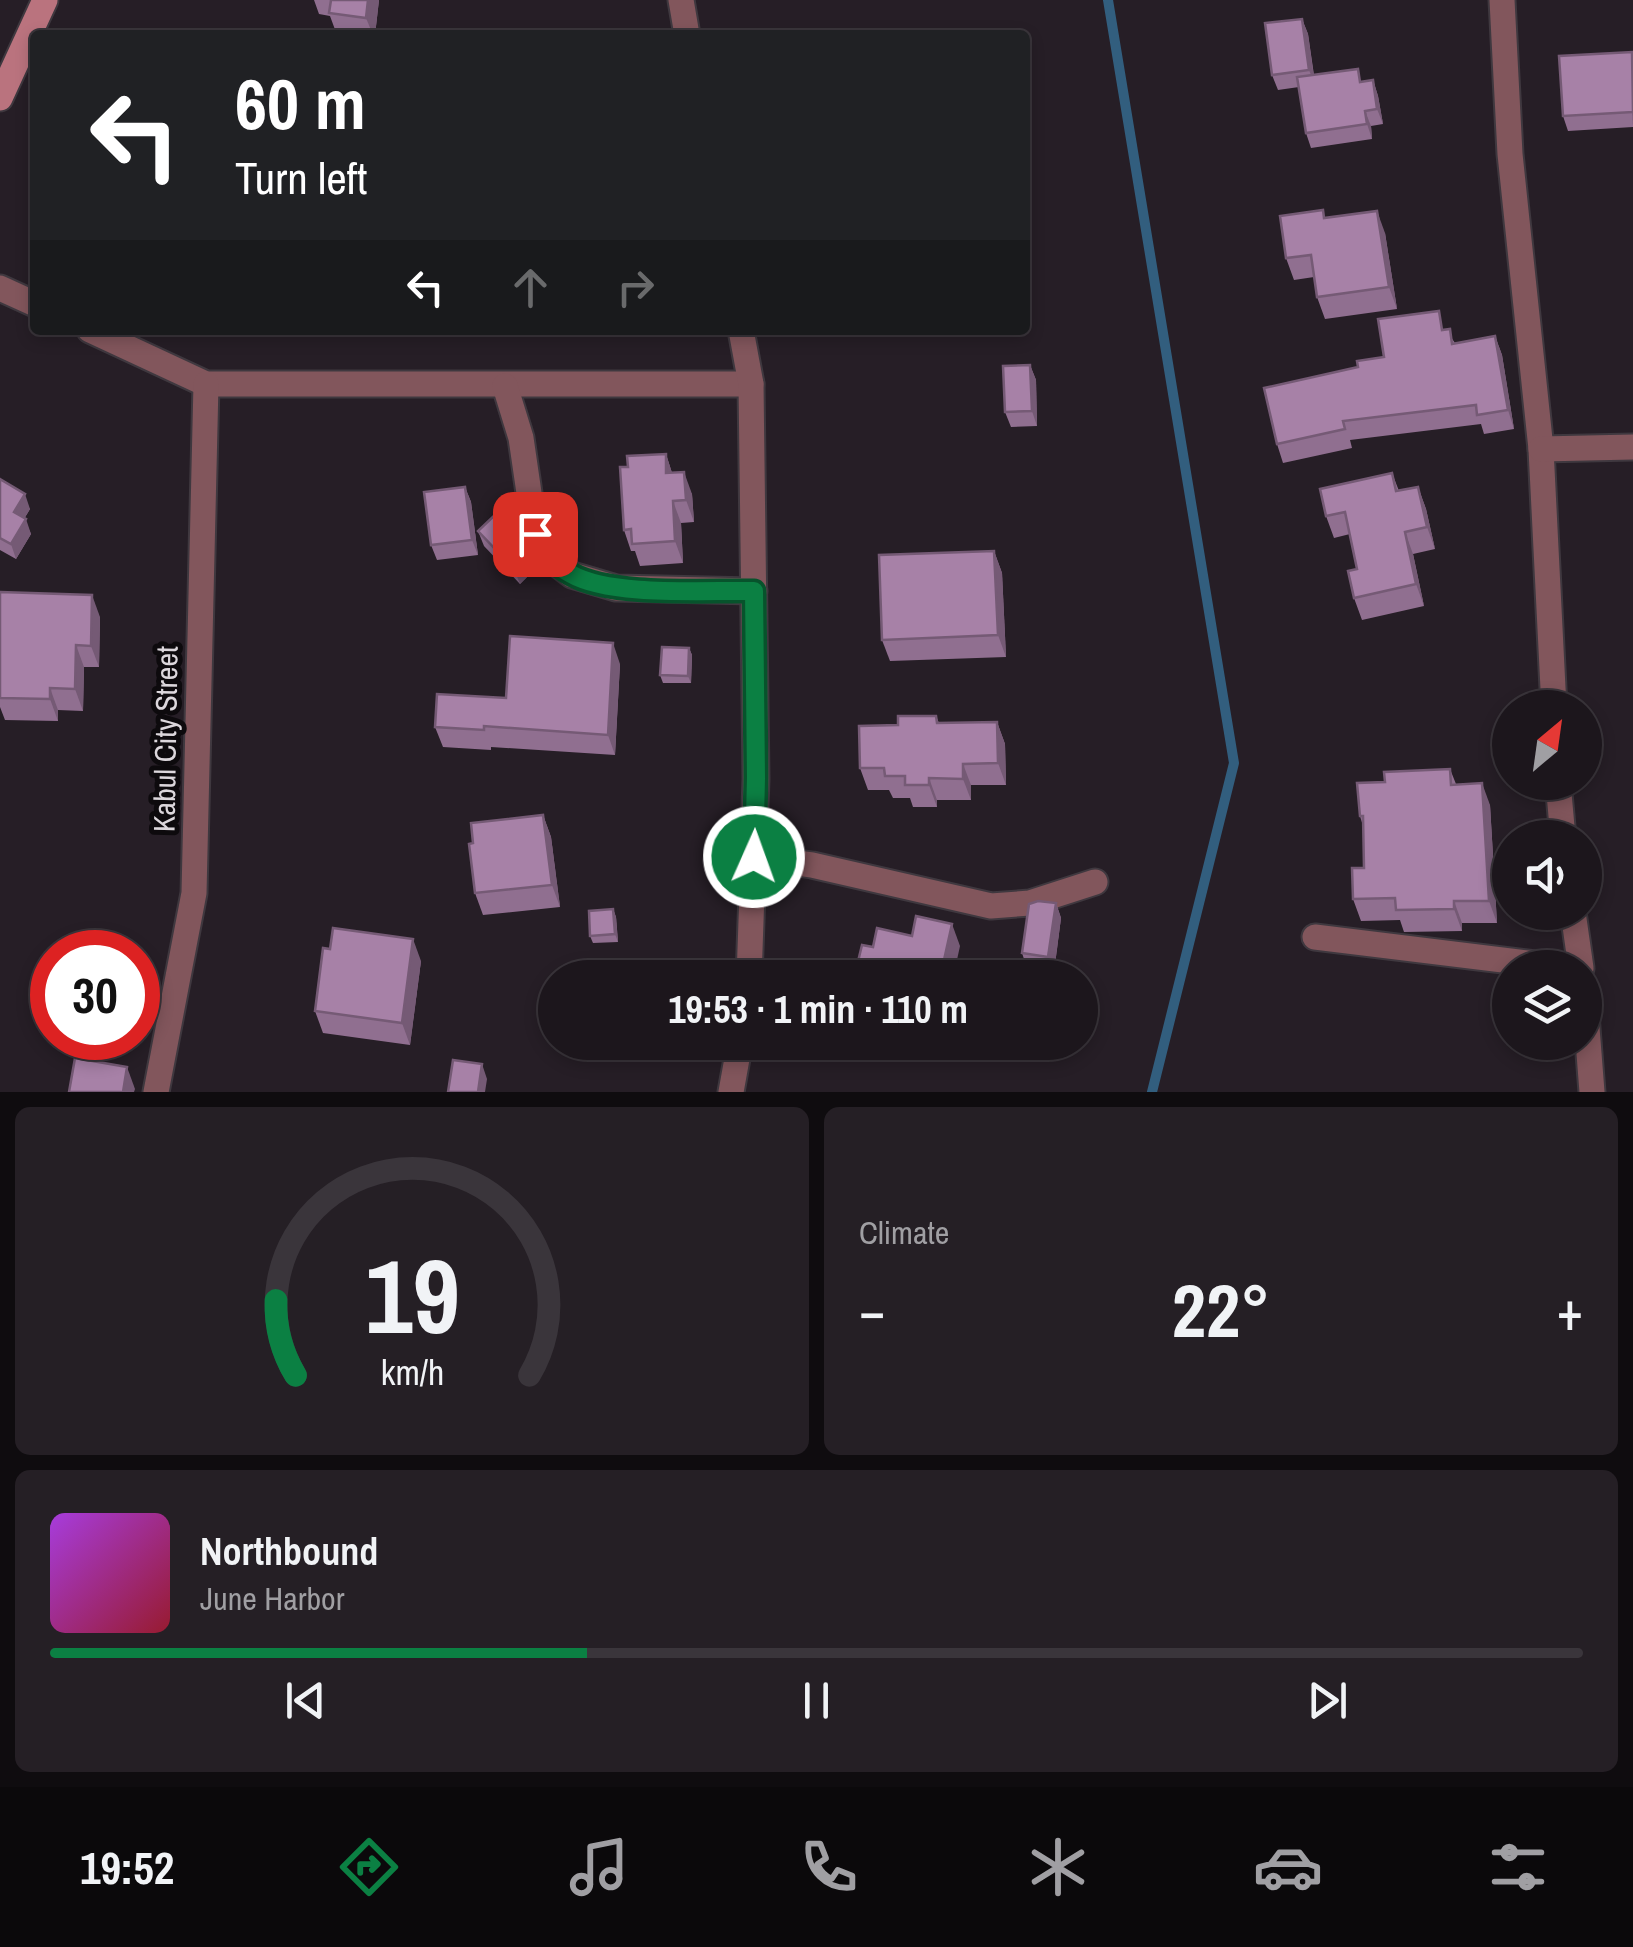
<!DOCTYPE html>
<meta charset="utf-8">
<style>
body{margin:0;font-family:"Archivo Narrow",sans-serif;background:#251f25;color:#f1f3f6;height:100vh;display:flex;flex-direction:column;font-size:38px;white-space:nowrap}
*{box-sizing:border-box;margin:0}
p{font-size:32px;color:#a09fa3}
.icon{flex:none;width:55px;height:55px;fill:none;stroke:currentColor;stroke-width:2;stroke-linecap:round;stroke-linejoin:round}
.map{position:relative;height:1092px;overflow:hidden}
.drawer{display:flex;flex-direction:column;gap:15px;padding:15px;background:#0f0c0f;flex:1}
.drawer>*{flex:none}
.guide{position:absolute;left:30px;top:30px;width:1000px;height:305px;border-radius:10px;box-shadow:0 5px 15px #0003,0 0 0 2px #3a353b;background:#202124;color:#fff;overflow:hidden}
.needle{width:65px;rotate:29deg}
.controls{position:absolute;left:1492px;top:690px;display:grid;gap:20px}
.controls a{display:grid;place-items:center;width:110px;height:110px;border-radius:50%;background:#1c161c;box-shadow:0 5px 15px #0003,0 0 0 2px #3a353b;font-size:50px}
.speed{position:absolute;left:30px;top:930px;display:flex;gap:20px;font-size:50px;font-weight:700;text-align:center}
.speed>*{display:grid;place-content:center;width:130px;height:130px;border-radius:50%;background:#1c161c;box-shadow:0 5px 15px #0003,0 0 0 2px #3a353b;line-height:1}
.speed .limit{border:15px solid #d22;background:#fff;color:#111}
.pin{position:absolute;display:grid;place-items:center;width:85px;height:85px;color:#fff;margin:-42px;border-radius:20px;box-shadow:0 5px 15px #0006}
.me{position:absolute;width:110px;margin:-55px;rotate:2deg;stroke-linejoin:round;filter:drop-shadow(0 0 8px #0008)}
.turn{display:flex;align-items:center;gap:35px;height:210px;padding:0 40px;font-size:45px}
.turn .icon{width:130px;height:130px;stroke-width:2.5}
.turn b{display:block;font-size:70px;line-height:85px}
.lanes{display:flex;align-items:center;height:95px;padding:0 40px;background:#0003;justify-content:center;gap:50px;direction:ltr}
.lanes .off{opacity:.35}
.big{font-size:75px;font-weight:700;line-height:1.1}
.drawer .tile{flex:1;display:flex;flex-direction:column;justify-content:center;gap:15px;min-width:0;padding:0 35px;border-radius:15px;background:#251f25}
.drawer .dial{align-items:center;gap:0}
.dial svg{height:260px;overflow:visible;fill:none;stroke:#3a353b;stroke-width:7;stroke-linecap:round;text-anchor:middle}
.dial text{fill:#f1f3f6;stroke:none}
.song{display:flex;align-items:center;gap:30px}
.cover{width:120px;height:120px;border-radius:15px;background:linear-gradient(135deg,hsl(280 70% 55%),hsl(350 70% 35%))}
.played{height:10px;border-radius:5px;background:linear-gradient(90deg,#0b8043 35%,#3a353b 35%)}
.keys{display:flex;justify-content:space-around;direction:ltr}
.heat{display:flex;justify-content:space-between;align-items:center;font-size:55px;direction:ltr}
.drawer .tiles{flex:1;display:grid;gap:15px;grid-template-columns:1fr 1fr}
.tile:last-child{grid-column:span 2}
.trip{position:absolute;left:538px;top:960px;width:560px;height:100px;border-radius:50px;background:#1c161c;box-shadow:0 5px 15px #0003,0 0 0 2px #3a353b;font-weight:700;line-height:100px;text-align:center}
.menu{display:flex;height:160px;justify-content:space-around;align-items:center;background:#0b090b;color:#a09fa3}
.menu .icon{width:70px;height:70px}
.menu .current{color:#0b8043}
.menu b{font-size:45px;color:#f1f3f6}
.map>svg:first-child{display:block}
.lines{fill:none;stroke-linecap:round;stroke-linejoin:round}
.stream{stroke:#325e7e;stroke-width:10}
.street-casing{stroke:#3f383f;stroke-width:29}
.secondary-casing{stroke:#3f383f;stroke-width:29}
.street{stroke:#82565c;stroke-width:25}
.secondary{stroke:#ba737e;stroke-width:25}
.wall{fill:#906f90}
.shaded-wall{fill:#755a75}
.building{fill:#a781a7;stroke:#755a75;stroke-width:2.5}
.route-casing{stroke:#07532c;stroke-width:25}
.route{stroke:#0b8043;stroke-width:18}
.labels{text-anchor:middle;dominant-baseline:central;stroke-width:10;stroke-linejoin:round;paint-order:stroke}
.street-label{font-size:30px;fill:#dcd7dc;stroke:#0d0a0d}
</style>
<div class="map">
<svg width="1633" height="1092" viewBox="0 0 1633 1092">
<rect width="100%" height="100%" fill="#261e26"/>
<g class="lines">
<path class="stream" d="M1108 0 1234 763 1152 1092"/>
<g class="street-casing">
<g id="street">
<path d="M681 0 687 35"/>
<path d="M1502 0 1510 154 1541 449 1554 708"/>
<path d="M0 288 35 304"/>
<path d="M90 330 206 384H751"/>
<path d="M741 330 751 384 756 779 749 978"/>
<path d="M505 386 521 438 535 534 547 556 572 575 616 588 754 591"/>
<path d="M1541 449 1633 447"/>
<path d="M1558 782 1563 838"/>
<path d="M753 857 812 865 991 906 1030 903 1095 882"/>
<path d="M1573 912 1581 968"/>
<path d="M1315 937 1568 968"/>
<path d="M1585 1002 1592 1092"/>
<path d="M156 1092 194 893 206 384"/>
<path d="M731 1092 740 1042"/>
</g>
</g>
<g class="secondary-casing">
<path id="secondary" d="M0 98 45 0"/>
</g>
<use href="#street" class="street"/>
<use href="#secondary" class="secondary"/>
</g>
<g class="wall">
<path d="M314 0H379L375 35H337L330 16 319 14Z"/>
<path d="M1302 19 1308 34 1314 75 1362 82 1373 80 1378 96 1383 124 1371 126 1372 139 1311 148 1306 133 1299 87 1278 90 1272 75Z"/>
<path d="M1632 52 1633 127 1568 131 1563 116Z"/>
<path d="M1326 218 1385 233 1397 309 1325 319 1317 297 1314 277 1294 280 1286 258Z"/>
<path d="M1446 330 1455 343 1495 336 1502 355 1514 429 1484 434 1481 424 1350 440 1352 448 1283 463 1277 444 1358 367Z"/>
<path d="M1030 365 1036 380 1037 426 1011 427 1005 412Z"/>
<path d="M666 454 672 473 692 494 694 522 681 523 683 563 640 566 635 551H631L624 530 628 467Z"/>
<path d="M1392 473 1399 491 1418 487 1426 509 1435 549 1413 554 1424 606 1362 620 1354 598 1357 569 1350 534 1334 538 1326 516Z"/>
<path d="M0 479 30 509 24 519 31 534 16 559 0 550Z"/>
<path d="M465 487 471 502 478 555 437 560 431 545Z"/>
<path d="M478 531 531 553 536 568 520 584 484 546Z"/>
<path d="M994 551 1002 573 1006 657 890 661 882 640Z"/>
<path d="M0 592 100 617 99 667H84L83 711 58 710V721L5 720 0 707Z"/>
<path d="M689 648 692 655 691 683H663L660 675Z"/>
<path d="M620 664 615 755 491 747V750L443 747 435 727 506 698Z"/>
<path d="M936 716 939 723 997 722 1005 744 1006 785H971V800H937V807H913L910 798H893L889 790H868L860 768 898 725Z"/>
<path d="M1450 769 1456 784 1490 805 1497 923H1462V931L1404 932 1400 920 1361 921 1353 899 1364 868 1363 826 1360 816 1385 782Z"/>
<path d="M543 815 551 837 560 907 483 915 475 893 473 843Z"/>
<path d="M1056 903 1061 918 1054 972 1027 968 1022 953Z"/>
<path d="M613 909 616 917 618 942 593 943 590 936Z"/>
<path d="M330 949 421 961 410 1045 323 1033 315 1011Z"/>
</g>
<g class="shaded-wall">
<path d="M368 0H379L375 35H373L366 18Z"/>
<path d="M1302 19 1308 34 1315 85 1309 70Z"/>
<path d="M1373 80 1378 96 1383 124 1377 109Z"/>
<path d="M1365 111 1371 126 1372 139 1367 124Z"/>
<path d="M1377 211 1385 233 1397 309 1389 287Z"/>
<path d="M1495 336 1502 355 1514 429 1508 410Z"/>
<path d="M1030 365 1036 380 1037 426 1032 411Z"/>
<path d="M666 454 673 476 666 473Z"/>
<path d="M684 472 692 494 694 522 686 500Z"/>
<path d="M465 487 471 502 478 555 472 540Z"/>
<path d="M1418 487 1426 509 1435 549 1427 527Z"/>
<path d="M25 494 30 509 19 527 14 512Z"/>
<path d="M673 501 681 523 683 563 675 541Z"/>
<path d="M26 519 31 534 16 559 11 544Z"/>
<path d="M1405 532 1413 554 1424 606 1416 584Z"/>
<path d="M994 551 1002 573 1006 657 998 635Z"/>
<path d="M531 553 536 568 520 584 514 569Z"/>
<path d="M92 595 100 617 99 667 91 646Z"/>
<path d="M613 643 620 664 615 755 608 735Z"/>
<path d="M76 645 84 667 83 711 75 689Z"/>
<path d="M689 648 692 655 691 683 688 676Z"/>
<path d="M50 688 58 710V721L50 699Z"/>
<path d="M997 722 1005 744 1006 785 998 763Z"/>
<path d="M963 764 971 785V800L963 779Z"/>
<path d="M929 778 937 800V807L929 785Z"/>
<path d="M1482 783 1490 805 1497 923 1489 901Z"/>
<path d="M543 815 551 837 560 907 552 885Z"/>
<path d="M1454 901 1462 923V931L1454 909Z"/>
<path d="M1056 903 1061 918 1054 972 1048 957Z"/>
<path d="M613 909 616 917 618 942 615 934Z"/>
<path d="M952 924 960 946 953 978H940Z"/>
<path d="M413 939 421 961 410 1045 402 1023Z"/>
<path d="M482 1064 487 1079 485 1092H478Z"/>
<path d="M127 1067 135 1089 134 1092H123Z"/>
</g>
<g class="building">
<path d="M331 0H368L366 18 329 13Z"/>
<path d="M1302 19 1309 70 1272 75 1265 23Z"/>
<path d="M1632 52 1633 112 1563 116 1559 56Z"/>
<path d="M1358 69 1360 82 1373 80 1377 109 1365 111 1367 124 1306 133 1297 77Z"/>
<path d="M1323 210 1324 218 1377 211 1389 287 1317 297 1311 255 1286 258 1280 216Z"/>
<path d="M1439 311 1442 330 1450 329 1452 344 1495 336 1508 410 1477 415 1476 405 1343 421 1345 429 1277 444 1264 388 1358 367 1357 361 1384 357 1378 319Z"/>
<path d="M1030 365 1032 411 1005 412 1003 366Z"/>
<path d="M666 454V473L684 472 686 500 673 501 675 541 632 544 631 529 624 530 620 467H628L627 456Z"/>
<path d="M1392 473 1396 491 1418 487 1427 527 1405 532 1416 584 1354 598 1348 571 1357 569 1345 512 1326 516 1320 489Z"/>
<path d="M0 479 25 494 14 512 26 519 11 544 0 538Z"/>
<path d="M465 487 472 540 431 545 424 492Z"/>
<path d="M498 512 519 534 531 553 514 569 478 531Z"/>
<path d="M994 551 998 635 882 640 879 555Z"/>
<path d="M0 592 92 595 91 646 76 645 75 689 50 688V699L0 698Z"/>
<path d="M510 636 613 643 608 735 484 726V730L435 727 437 694 506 698Z"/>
<path d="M662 647 689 648 688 676 660 675Z"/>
<path d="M898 716H936L937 723 997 722 998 763 963 764V779L929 778V785H905V776H885L884 768H860L859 726 898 725Z"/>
<path d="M1450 769 1451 785 1482 783 1489 901H1454V909L1396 910 1395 898 1353 899 1352 868H1364L1363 816H1360L1357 783 1385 782 1384 772Z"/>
<path d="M543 815 552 885 475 893 469 844 473 843 471 823Z"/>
<path d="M1038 901 1056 903 1048 957 1022 953 1029 904Z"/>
<path d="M613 909 615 934 590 936 589 911Z"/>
<path d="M916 916 952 924 940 978H854L862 945 873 947 877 928 912 936Z"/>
<path d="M333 928 413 939 402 1023 315 1011 323 948 330 949Z"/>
<path d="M996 965 1036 972 1035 978H994Z"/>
<path d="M75 1058 127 1067 123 1092H69Z"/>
<path d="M453 1060 482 1064 478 1092H448Z"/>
</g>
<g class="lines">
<g class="route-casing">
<path id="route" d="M535 534C544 551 553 564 571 574 611 597 706 590 754 591L756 778 754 857"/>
</g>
<use href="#route" class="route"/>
</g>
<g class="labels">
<g class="street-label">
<text transform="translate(165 739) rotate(-89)">Kabul City Street</text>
</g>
</g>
</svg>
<div class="controls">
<a><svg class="needle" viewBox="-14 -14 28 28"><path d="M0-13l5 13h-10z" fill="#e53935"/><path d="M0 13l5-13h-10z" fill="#a09fa3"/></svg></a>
<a><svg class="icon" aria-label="sound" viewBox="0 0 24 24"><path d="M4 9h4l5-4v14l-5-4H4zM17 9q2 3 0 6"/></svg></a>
<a><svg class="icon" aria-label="layers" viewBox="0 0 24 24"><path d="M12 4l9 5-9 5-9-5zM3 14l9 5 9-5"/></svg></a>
</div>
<div class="speed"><div class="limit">30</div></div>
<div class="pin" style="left:535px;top:534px;background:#d93025"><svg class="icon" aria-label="arrive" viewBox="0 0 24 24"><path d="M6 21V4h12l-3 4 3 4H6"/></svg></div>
<svg class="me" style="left:754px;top:857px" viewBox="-20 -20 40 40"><circle r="17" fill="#0b8043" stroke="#fff" stroke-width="3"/><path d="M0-11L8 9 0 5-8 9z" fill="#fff"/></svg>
<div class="trip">19:53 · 1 min · 110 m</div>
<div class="guide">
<div class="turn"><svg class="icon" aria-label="left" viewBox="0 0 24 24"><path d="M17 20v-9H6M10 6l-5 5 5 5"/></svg><div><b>60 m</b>Turn left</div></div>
<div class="lanes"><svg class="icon" aria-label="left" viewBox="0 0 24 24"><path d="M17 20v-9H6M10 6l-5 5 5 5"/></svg><svg class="icon off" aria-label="ahead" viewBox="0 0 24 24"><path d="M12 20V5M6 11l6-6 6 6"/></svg><svg class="icon off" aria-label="right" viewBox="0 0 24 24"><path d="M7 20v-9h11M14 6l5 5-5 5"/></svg></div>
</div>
</div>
<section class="drawer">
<div class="tiles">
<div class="tile dial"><svg viewBox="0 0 100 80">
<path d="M14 69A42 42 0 1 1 86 69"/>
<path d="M14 69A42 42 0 0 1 8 46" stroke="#0b8043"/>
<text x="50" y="56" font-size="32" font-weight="700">19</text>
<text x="50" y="72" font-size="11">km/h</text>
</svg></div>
<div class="tile"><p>Climate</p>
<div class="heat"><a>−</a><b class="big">22°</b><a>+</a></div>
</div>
<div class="tile">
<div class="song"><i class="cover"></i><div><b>Northbound</b><p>June Harbor</p></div></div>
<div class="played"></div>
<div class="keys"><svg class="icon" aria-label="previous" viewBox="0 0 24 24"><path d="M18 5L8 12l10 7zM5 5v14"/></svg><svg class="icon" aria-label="pause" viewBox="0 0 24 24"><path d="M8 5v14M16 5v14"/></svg><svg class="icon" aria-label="next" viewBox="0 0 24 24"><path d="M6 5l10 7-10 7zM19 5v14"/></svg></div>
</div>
</div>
</section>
<nav class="menu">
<b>19:52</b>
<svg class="icon current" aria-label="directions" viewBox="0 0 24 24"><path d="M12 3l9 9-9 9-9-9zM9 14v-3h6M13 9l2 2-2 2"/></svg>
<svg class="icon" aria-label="music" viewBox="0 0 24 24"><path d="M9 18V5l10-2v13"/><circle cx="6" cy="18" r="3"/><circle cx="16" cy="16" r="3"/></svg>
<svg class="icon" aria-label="phone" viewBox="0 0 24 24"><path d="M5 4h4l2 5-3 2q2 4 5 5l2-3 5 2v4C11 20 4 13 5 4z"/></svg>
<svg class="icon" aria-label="climate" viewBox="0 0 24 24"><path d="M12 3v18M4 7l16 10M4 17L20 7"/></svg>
<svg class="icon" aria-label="car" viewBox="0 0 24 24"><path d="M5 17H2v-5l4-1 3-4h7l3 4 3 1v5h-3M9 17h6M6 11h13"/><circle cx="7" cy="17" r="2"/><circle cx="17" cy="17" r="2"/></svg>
<svg class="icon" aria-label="filters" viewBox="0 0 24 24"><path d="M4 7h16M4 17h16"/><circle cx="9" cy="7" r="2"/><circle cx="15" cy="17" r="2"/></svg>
</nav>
